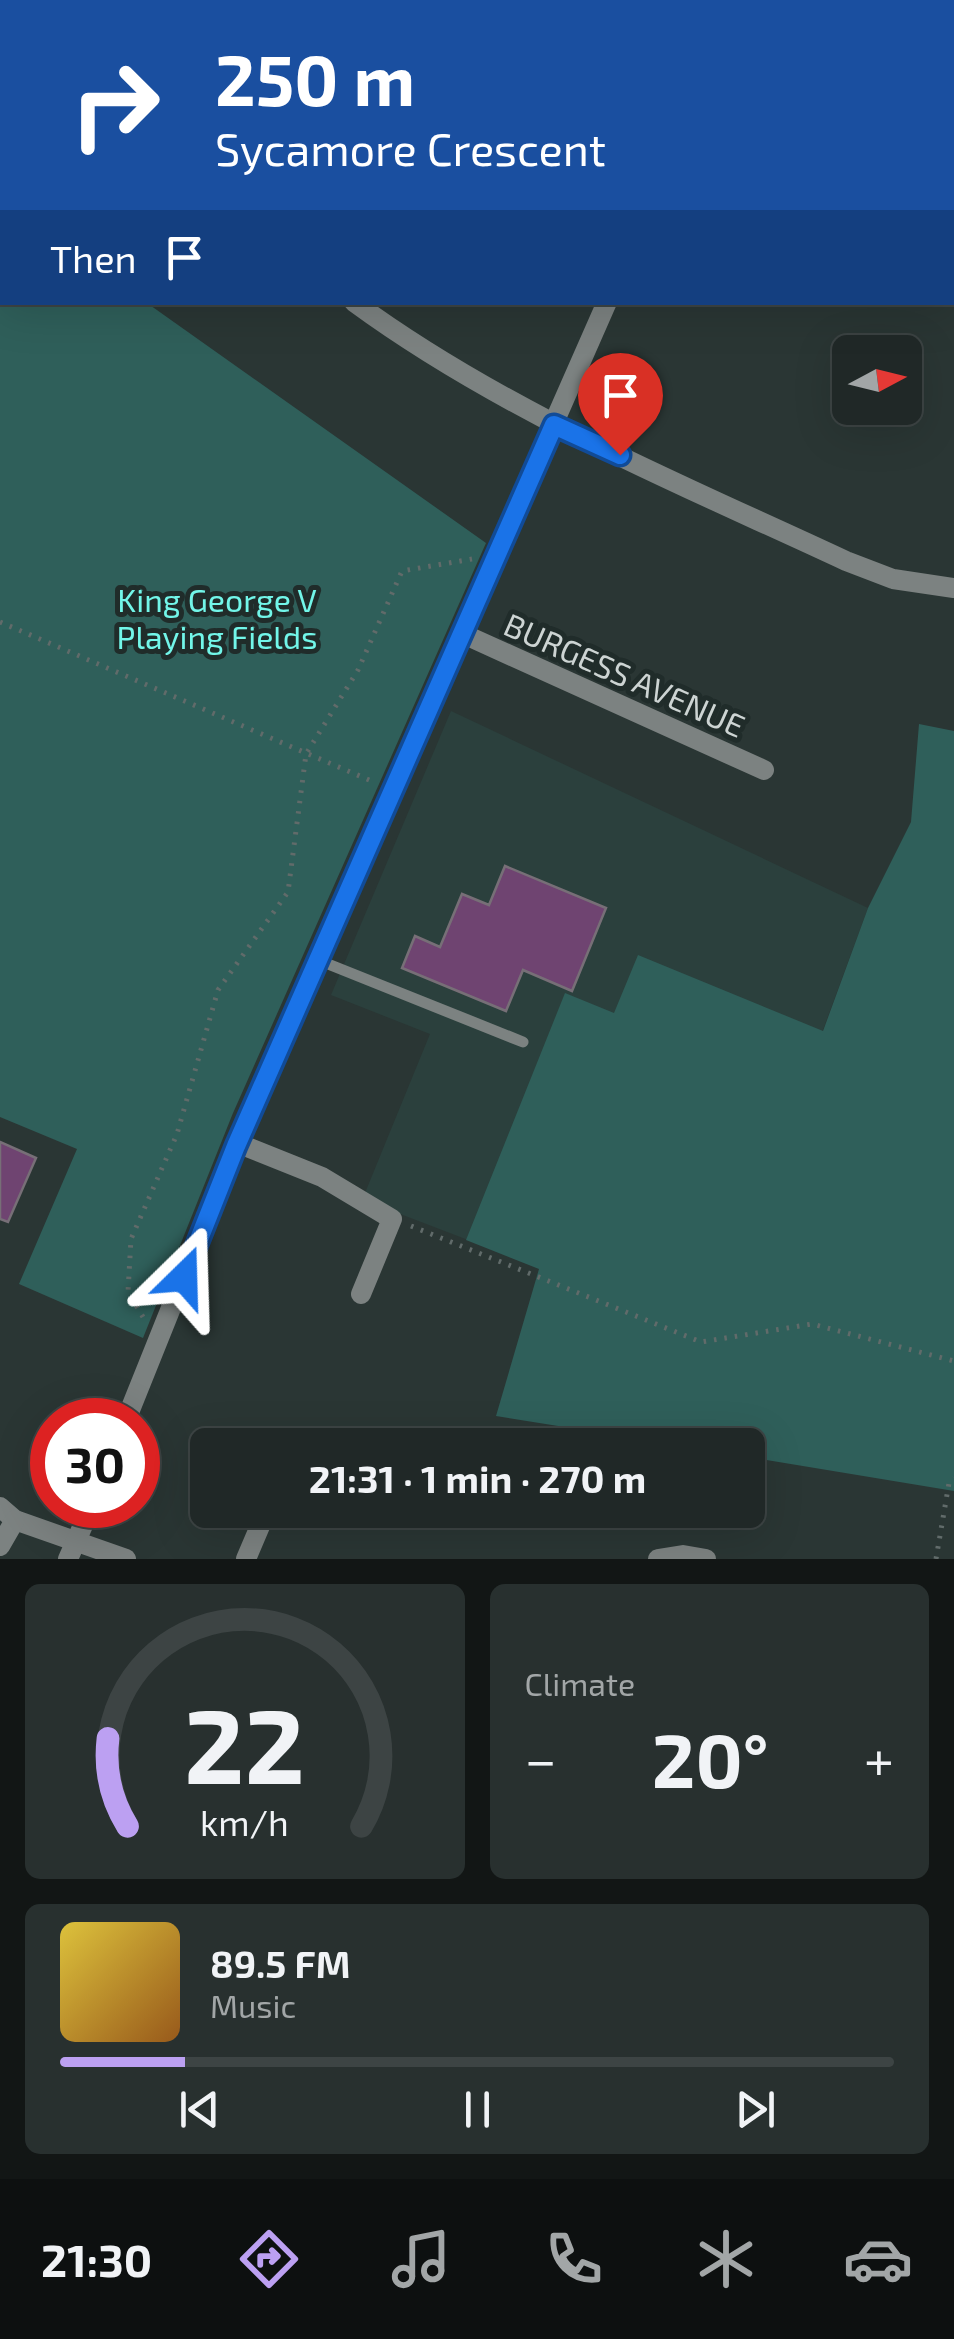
<!DOCTYPE html>
<meta charset="utf-8">
<style>
body{margin:0;font-family:"Exo 2",sans-serif;background:#28302f;color:#f1f3f6;height:100vh;display:flex;flex-direction:column;font-size:38px;white-space:nowrap}
*{box-sizing:border-box;margin:0}
p{font-size:32px;color:#a2a6a7}
.icon{flex:none;width:55px;height:55px;fill:none;stroke:currentColor;stroke-width:2;stroke-linecap:round;stroke-linejoin:round}
.map{position:relative;height:1559px;overflow:hidden}
.panel{display:flex;flex-direction:column;gap:25px;padding:25px;background:#121615;flex:1}
.panel>*{flex:none}
.guide{position:absolute;left:0px;top:0px;width:955px;height:305px;box-shadow:0 10px 40px #0002,0 0 0 2px #3d4444;background:#1a4fa0;color:#fff;overflow:hidden}
.needle{width:65px;rotate:83deg}
.fabs{position:absolute;left:832px;top:335px;display:grid;gap:20px}
.fabs a{display:grid;place-items:center;width:90px;height:90px;border-radius:15px;background:#202827;box-shadow:0 10px 40px #0002,0 0 0 2px #3d4444;font-size:50px}
.speed{position:absolute;left:30px;top:1398px;display:flex;gap:20px;font-size:50px;font-weight:700;text-align:center}
.speed>*{display:grid;place-content:center;width:130px;height:130px;border-radius:50%;background:#202827;box-shadow:0 10px 40px #0002,0 0 0 2px #3d4444;line-height:1}
.speed .limit{border:15px solid #d22;background:#fff;color:#111}
.pin{position:absolute;display:grid;place-items:center;width:85px;height:85px;color:#fff;margin:-102px -42px;border-radius:50% 50% 50% 0;rotate:-45deg;box-shadow:0 0 10px #0007}
.pin .icon{rotate:45deg}
.me{position:absolute;width:110px;margin:-55px;rotate:22deg;stroke-linejoin:round;filter:drop-shadow(0 0 8px #0008)}
.turn{display:flex;align-items:center;gap:35px;height:210px;padding:0 50px;font-size:45px}
.turn .icon{width:130px;height:130px;stroke-width:2.5}
.turn b{display:block;font-size:70px;line-height:85px}
.then{display:flex;align-items:center;height:95px;padding:0 50px;background:#0003;gap:20px;font-size:38px}
.big{font-size:75px;font-weight:700;line-height:1.1}
.panel .card{flex:1;display:flex;flex-direction:column;justify-content:center;gap:15px;min-width:0;padding:0 35px;border-radius:15px;background:#28302f}
.panel .dial{align-items:center;gap:0}
.dial svg{height:260px;overflow:visible;fill:none;stroke:#3d4444;stroke-width:7;stroke-linecap:round;text-anchor:middle}
.dial text{fill:#f1f3f6;stroke:none}
.song{display:flex;align-items:center;gap:30px}
.cover{width:120px;height:120px;border-radius:15px;background:linear-gradient(135deg,hsl(50 70% 55%),hsl(30 70% 35%))}
.played{height:10px;border-radius:5px;background:linear-gradient(90deg,#bca0f2 15%,#3d4444 15%)}
.keys{display:flex;justify-content:space-around;direction:ltr}
.heat{display:flex;justify-content:space-between;align-items:center;font-size:55px;direction:ltr}
.panel .tiles{flex:1;display:grid;gap:25px;grid-template-columns:1fr 1fr}
.card:last-child{grid-column:span 2}
.trip{position:absolute;left:190px;top:1428px;width:575px;height:100px;border-radius:15px;background:#202827;box-shadow:0 10px 40px #0002,0 0 0 2px #3d4444;font-weight:700;line-height:100px;text-align:center}
.tabs{display:flex;height:160px;justify-content:space-around;align-items:center;background:#0d1010;color:#a2a6a7}
.tabs .icon{width:70px;height:70px}
.tabs .on{color:#bca0f2}
.tabs b{font-size:45px;color:#f1f3f6}
.map>svg:first-child{display:block}
.built{fill:#2b403d}
.green{fill:#2f5f5a}
.building{fill:#6f4471;stroke:#776f77;stroke-width:2.5}
.lines{fill:none;stroke-linecap:round;stroke-linejoin:round}
.path{stroke:#616b6a;stroke-width:5;stroke-dasharray:2.5 8;stroke-linecap:butt}
.lane{stroke:#7c8281;stroke-width:11}
.street{stroke:#7c8281;stroke-width:20}
.route-casing{stroke:#114b97;stroke-width:25}
.route{stroke:#1a73e8;stroke-width:18}
.labels{text-anchor:middle;dominant-baseline:central;stroke-width:10;stroke-linejoin:round;paint-order:stroke}
.park-label{font-size:32px;fill:#72f6e9;stroke:#202c2a}
.street-label{font-size:32px;fill:#cdd4d3;stroke:#202c2a}
</style>
<div class="map">
<svg width="954" height="1559" viewBox="0 0 954 1559">
<rect width="100%" height="100%" fill="#2a3634"/>
<path class="built" d="M451 711 868 908 711 1333 395 1212 365 1193 430 1034 331 995Z"/>
<g class="green">
<path d="M0 195 2 302 147 303 486 543 233 1113 143 1338 19 1284 77 1149 0 1117Z"/>
<path d="M919 724 954 731V1491L748 1457V1445H677L496 1416 539 1269 466 1240 565 993 614 1013 638 955 823 1031 868 908 911 822Z"/>
</g>
<g class="building">
<path d="M505 866 606 908 572 991 523 970 506 1011 402 968 415 936 440 947 462 894 489 905Z"/>
<path d="M0 1142 36 1158 8 1222 0 1219Z"/>
</g>
<g class="lines">
<g class="path">
<path d="M0 622 376 783"/>
<path d="M411 1226 701 1342 812 1324 954 1361"/>
<path d="M143 1317 128 1292 131 1239 177 1134 218 990 288 892 306 754 358 670 402 571 472 559"/>
<path d="M936 1559 949 1483 954 1478"/>
</g>
<path class="lane" d="M318 960 523 1042"/>
<g class="street">
<path d="M374 0V2"/>
<path d="M838 0 843 2"/>
<path d="M145 2 148 0"/>
<path d="M734 2 735 0"/>
<path d="M0 44 2 45"/>
<path d="M952 57 954 58"/>
<path d="M354 302C504 412 679 483 846 561L893 579 954 588"/>
<path d="M461 633 764 770"/>
<path d="M236 1146 247 1147 322 1177 392 1219 361 1294"/>
<path d="M126 1420 236 1146 607 302"/>
<path d="M0 1507 15 1520 126 1559"/>
<path d="M0 1546 15 1520"/>
<path d="M68 1559 92 1505"/>
<path d="M246 1559 263 1519"/>
<path d="M658 1559 683 1555 706 1559"/>
</g>
</g>
<g class="lines">
<g class="route-casing">
<path id="route" d="M184 1277 236 1146 554 425 620 455"/>
</g>
<use href="#route" class="route"/>
</g>
<g class="labels">
<g class="park-label">
<text x="217" y="599">King George V<tspan x="217" dy="37">Playing Fields</tspan></text>
</g>
<g class="street-label">
<text transform="translate(625 674) rotate(24)">BURGESS AVENUE</text>
</g>
</g>
</svg>
<div class="fabs">
<a><svg class="needle" viewBox="-14 -14 28 28"><path d="M0-13l5 13h-10z" fill="#e53935"/><path d="M0 13l5-13h-10z" fill="#a2a6a7"/></svg></a>
</div>
<div class="speed"><div class="limit">30</div></div>
<div class="pin" style="left:620px;top:455px;background:#d93025"><svg class="icon" aria-label="arrive" viewBox="0 0 24 24"><path d="M6 21V4h12l-3 4 3 4H6"/></svg></div>
<svg class="me" style="left:184px;top:1277px" viewBox="-20 -20 40 40"><path d="M0-17L14 15 0 8-14 15z" fill="#1a73e8" stroke="#fff" stroke-width="4"/></svg>
<div class="trip">21:31 · 1 min · 270 m</div>
<div class="guide">
<div class="turn"><svg class="icon" aria-label="right" viewBox="0 0 24 24"><path d="M7 20v-9h11M14 6l5 5-5 5"/></svg><div><b>250 m</b>Sycamore Crescent</div></div>
<div class="then">Then<svg class="icon" aria-label="arrive" viewBox="0 0 24 24"><path d="M6 21V4h12l-3 4 3 4H6"/></svg></div>
</div>
</div>
<section class="panel">
<div class="tiles">
<div class="card dial"><svg viewBox="0 0 100 80">
<path d="M14 69A42 42 0 1 1 86 69"/>
<path d="M14 69A42 42 0 0 1 8 42" stroke="#bca0f2"/>
<text x="50" y="56" font-size="32" font-weight="700">22</text>
<text x="50" y="72" font-size="11">km/h</text>
</svg></div>
<div class="card"><p>Climate</p>
<div class="heat"><a>−</a><b class="big">20°</b><a>+</a></div>
</div>
<div class="card">
<div class="song"><i class="cover"></i><div><b>89.5 FM</b><p>Music</p></div></div>
<div class="played"></div>
<div class="keys"><svg class="icon" aria-label="previous" viewBox="0 0 24 24"><path d="M18 5L8 12l10 7zM5 5v14"/></svg><svg class="icon" aria-label="pause" viewBox="0 0 24 24"><path d="M8 5v14M16 5v14"/></svg><svg class="icon" aria-label="next" viewBox="0 0 24 24"><path d="M6 5l10 7-10 7zM19 5v14"/></svg></div>
</div>
</div>
</section>
<nav class="tabs">
<b>21:30</b>
<svg class="icon on" aria-label="directions" viewBox="0 0 24 24"><path d="M12 3l9 9-9 9-9-9zM9 14v-3h6M13 9l2 2-2 2"/></svg>
<svg class="icon" aria-label="music" viewBox="0 0 24 24"><path d="M9 18V5l10-2v13"/><circle cx="6" cy="18" r="3"/><circle cx="16" cy="16" r="3"/></svg>
<svg class="icon" aria-label="phone" viewBox="0 0 24 24"><path d="M5 4h4l2 5-3 2q2 4 5 5l2-3 5 2v4C11 20 4 13 5 4z"/></svg>
<svg class="icon" aria-label="climate" viewBox="0 0 24 24"><path d="M12 3v18M4 7l16 10M4 17L20 7"/></svg>
<svg class="icon" aria-label="car" viewBox="0 0 24 24"><path d="M5 17H2v-5l4-1 3-4h7l3 4 3 1v5h-3M9 17h6M6 11h13"/><circle cx="7" cy="17" r="2"/><circle cx="17" cy="17" r="2"/></svg>
</nav>
